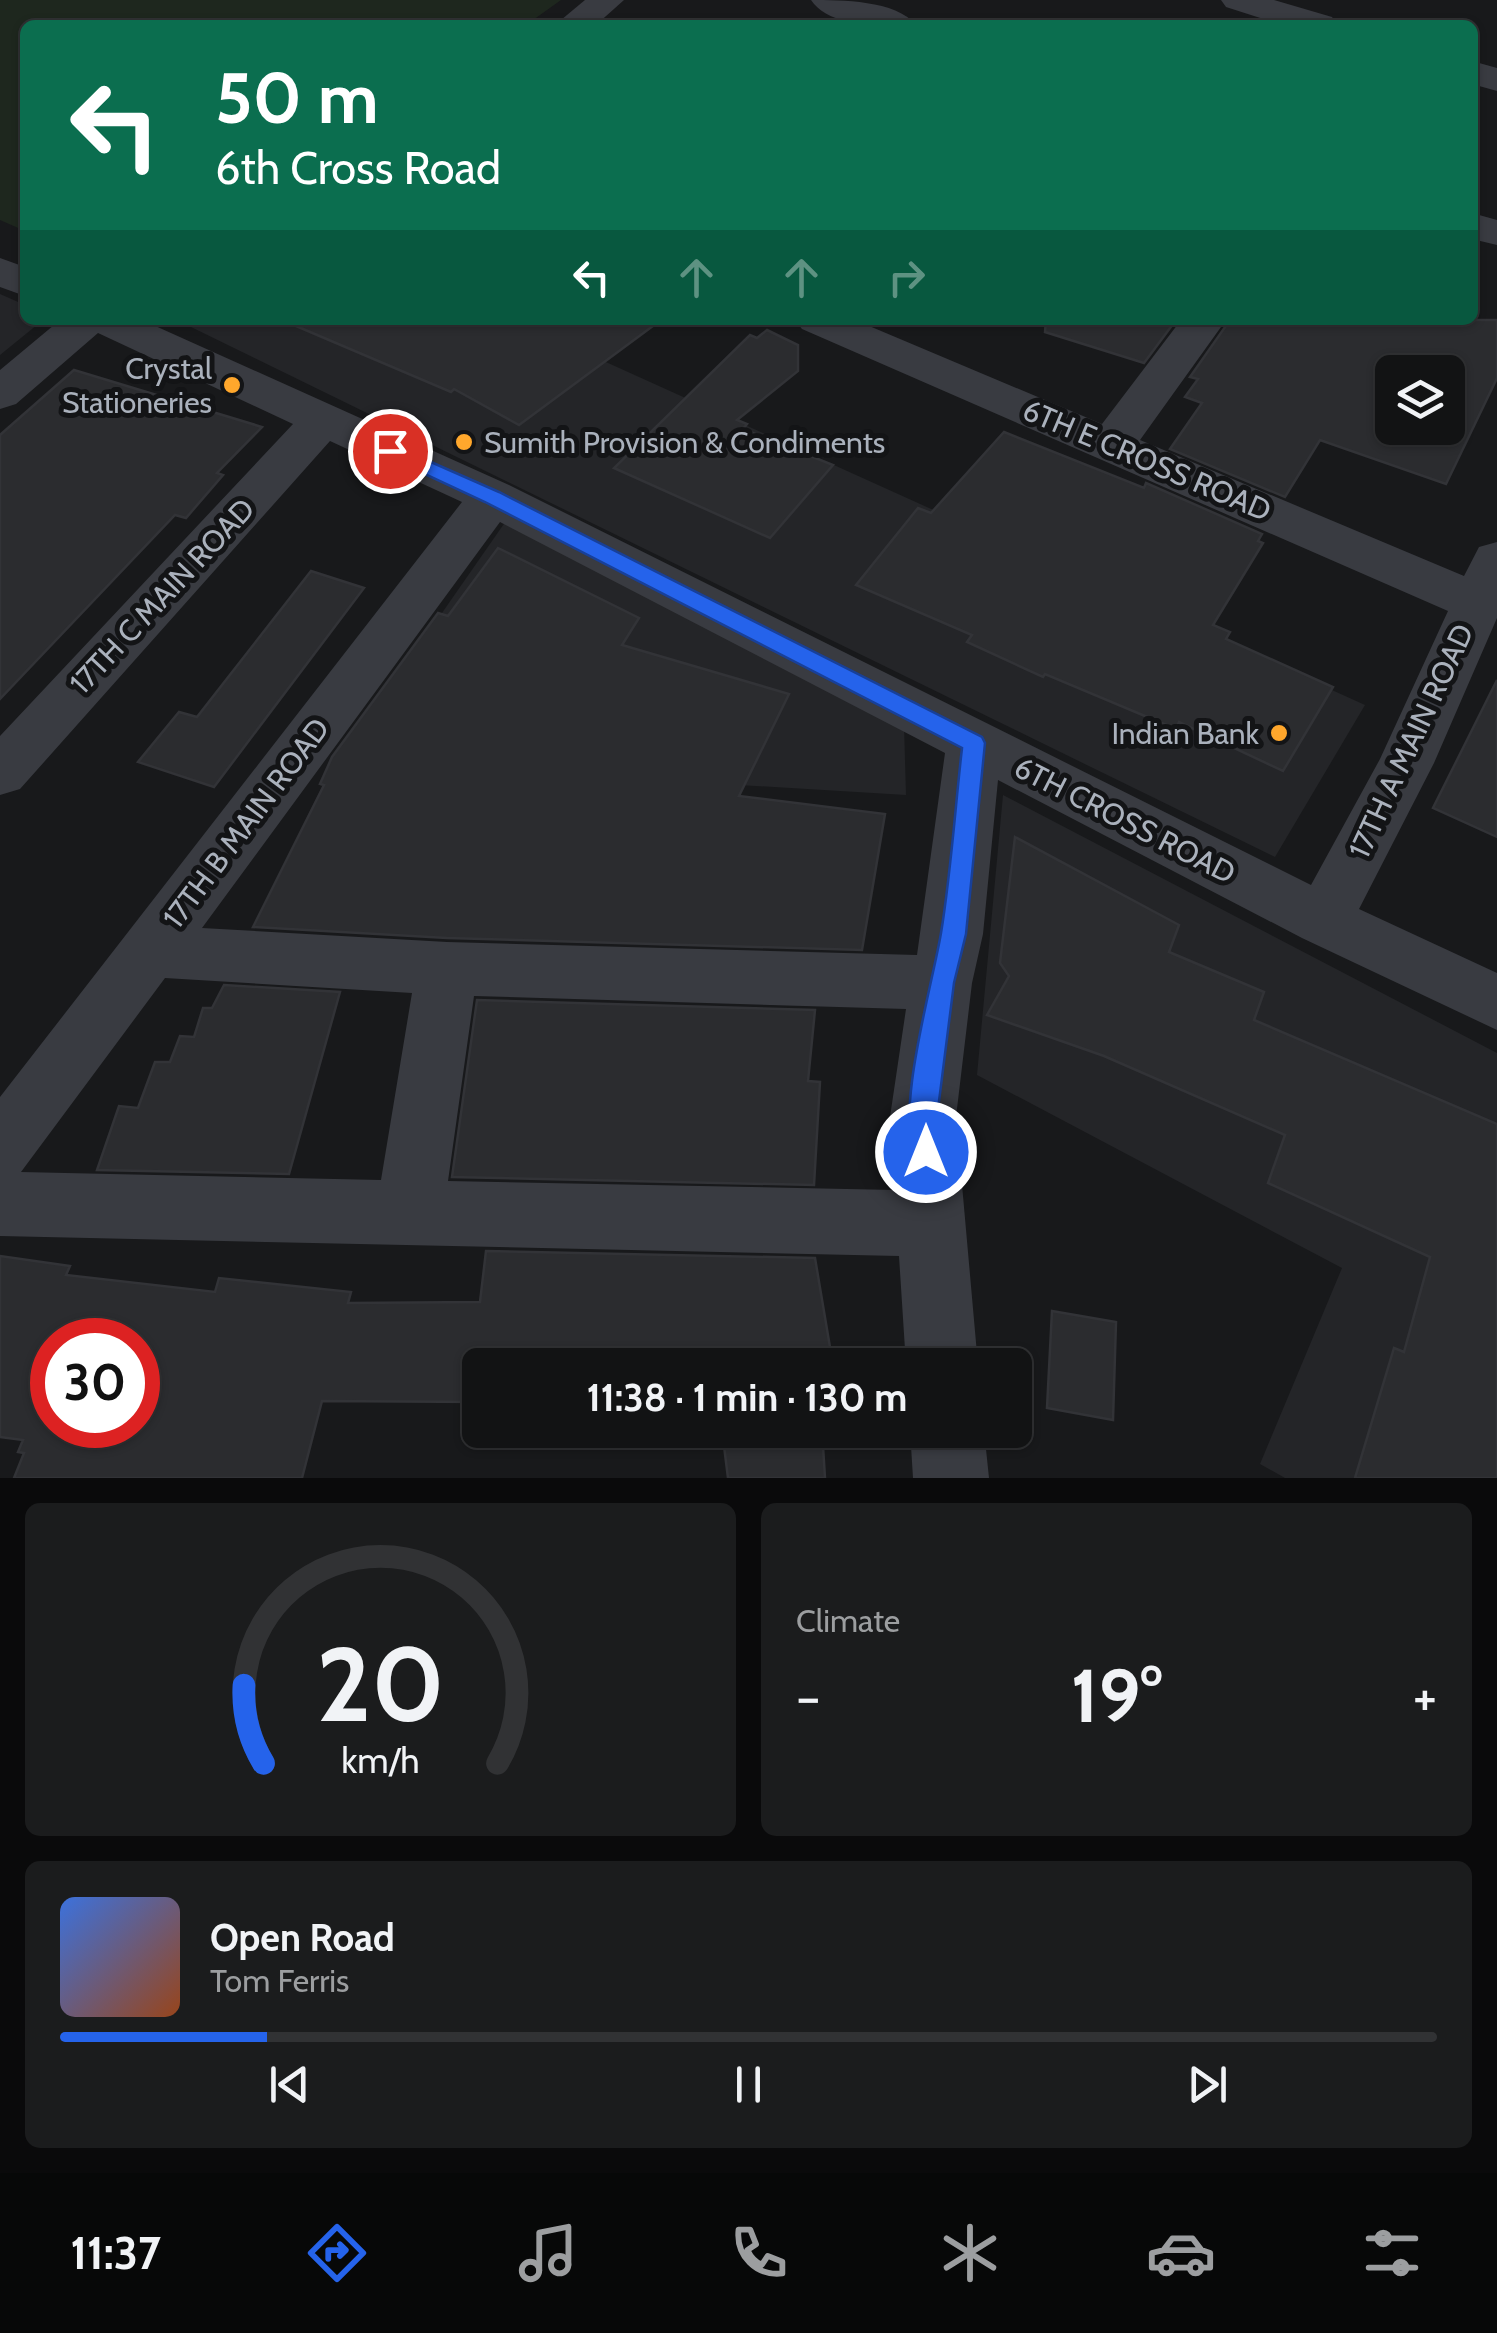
<!DOCTYPE html>
<meta charset="utf-8">
<style>
body{margin:0;font-family:Cabin,sans-serif;background:#1b1c1d;color:#f1f3f6;height:100vh;display:flex;flex-direction:column;font-size:38px;white-space:nowrap}
*{box-sizing:border-box;margin:0}
p{font-size:32px;color:#9c9ea0}
.icon{flex:none;width:55px;height:55px;fill:none;stroke:currentColor;stroke-width:2;stroke-linecap:round;stroke-linejoin:round}
.map{position:relative;height:1478px;overflow:hidden}
.sheet{display:flex;flex-direction:column;gap:25px;padding:25px;background:#0a0a0b;flex:1}
.sheet>*{flex:none}
.top-card{position:absolute;left:20px;top:20px;width:1458px;height:305px;border-radius:15px;box-shadow:0 2px 8px #0004,0 0 0 2px #313234;background:#0b6e4f;color:#fff;overflow:hidden}
.buttons{position:absolute;left:1375px;top:355px;display:grid;gap:20px}
.buttons a{display:grid;place-items:center;width:90px;height:90px;border-radius:15px;background:#121314;box-shadow:0 2px 8px #0004,0 0 0 2px #313234;font-size:50px}
.speed{position:absolute;left:30px;top:1318px;display:flex;gap:20px;font-size:50px;font-weight:700;text-align:center}
.speed>*{display:grid;place-content:center;width:130px;height:130px;border-radius:50%;background:#121314;box-shadow:0 2px 8px #0004,0 0 0 2px #313234;line-height:1}
.speed .limit{border:15px solid #d22;background:#fff;color:#111}
.pin{position:absolute;display:grid;place-items:center;width:85px;height:85px;color:#fff;margin:-42px;border:5px solid #fff;border-radius:50%;box-shadow:0 2px 10px #0007}
.me{position:absolute;width:110px;margin:-55px;rotate:0deg;stroke-linejoin:round;filter:drop-shadow(0 0 8px #0008)}
.turn{display:flex;align-items:center;gap:35px;height:210px;padding:0 30px;font-size:45px}
.turn .icon{width:130px;height:130px;stroke-width:2.5}
.turn b{display:block;font-size:70px;line-height:85px}
.lanes{display:flex;align-items:center;height:95px;padding:0 30px;background:#0003;justify-content:center;gap:50px;direction:ltr}
.lanes .off{opacity:.35}
.big{font-size:75px;font-weight:800;line-height:1.1}
.sheet .card{flex:1;display:flex;flex-direction:column;justify-content:center;gap:15px;min-width:0;padding:0 35px;border-radius:15px;background:#1b1c1d}
.sheet .dial{align-items:center;gap:0}
.dial svg{height:260px;overflow:visible;fill:none;stroke:#313234;stroke-width:7;stroke-linecap:round;text-anchor:middle}
.dial text{fill:#f1f3f6;stroke:none}
.song{display:flex;align-items:center;gap:30px}
.cover{width:120px;height:120px;border-radius:15px;background:linear-gradient(135deg,hsl(220 70% 55%),hsl(20 70% 35%))}
.played{height:10px;border-radius:5px;background:linear-gradient(90deg,#2563eb 15%,#313234 15%)}
.keys{display:flex;justify-content:space-around;direction:ltr}
.heat{display:flex;justify-content:space-between;align-items:center;font-size:55px;direction:ltr}
.sheet .tiles{flex:1;display:grid;gap:25px;grid-template-columns:1fr 1fr}
.card:last-child{grid-column:span 2}
.trip{position:absolute;left:462px;top:1348px;width:570px;height:100px;border-radius:15px;background:#121314;box-shadow:0 2px 8px #0004,0 0 0 2px #313234;font-weight:800;line-height:100px;text-align:center}
.menu{display:flex;height:160px;justify-content:space-around;align-items:center;background:#070808;color:#9c9ea0}
.menu .icon{width:70px;height:70px}
.menu .active{color:#2563eb}
.menu b{font-size:45px;color:#f1f3f6}
.map>svg:first-child{display:block}
.built{fill:#242528}
.green{fill:#1e271e}
.building{fill:#2b2c2f;stroke:#323337;stroke-width:2.5;fill-rule:evenodd}
.lines{fill:none;stroke-linecap:round;stroke-linejoin:round}
.minor{fill:#393b41;fill-rule:evenodd}
.route{fill:#2563eb;stroke:#184099;stroke-width:2.5}
.poi-dot{fill:#ffa72c;stroke:#131416;stroke-width:4}
.labels{text-anchor:middle;dominant-baseline:central;stroke-width:10;stroke-linejoin:round;paint-order:stroke}
.poi-label{font-size:30px;fill:#aab1bc;stroke:#131416;text-anchor:end}
.street-label{font-size:30px;fill:#aab1bc;stroke:#131416}
</style>
<div class="map">
<svg width="1497" height="1478" viewBox="0 0 1497 1478">
<rect width="100%" height="100%" fill="#18191b"/>
<g class="built">
<path d="M0 294 25 305V320H43L0 355Z"/>
<path d="M200 320H513L1365 705 1275 857 191 327Z"/>
<path d="M508 518 904 725 906 795 339 761Z"/>
<path d="M1003 795 1497 1053V1478H1285L1260 1464 1342 1268 977 1075Z"/>
</g>
<path class="green" d="M0 0H561L526 25H25V231L0 220Z"/>
<g class="building">
<path d="M282 320H661L519 425 454 389 451 392Z"/>
<path d="M1046 320H1176L1144 363 1045 332Z"/>
<path d="M1230 320H1497V378L1446 484 1320 440 1285 497 1170 449 1202 403 1185 397 1198 379 1190 377ZM1392 372H1448V428H1392Z"/>
<path d="M767 330 798 345V371L737 420 747 424 743 429 833 465 770 538 614 468 750 335 757 338Z"/>
<path d="M74 370 262 427 217 473 223 475 186 518 175 515 0 699V435Z"/>
<path d="M1004 432 1144 488 1146 483 1262 534 1258 541 1263 543 1213 625 1230 632 1226 639 1333 687 1283 771 1179 722 1176 729 1045 674 1043 677 967 642 972 635 856 585 918 508 931 513Z"/>
<path d="M498 548 639 618 622 645 789 694 739 796 885 814 862 950 447 938 253 927 324 785 320 784 332 757 438 613 448 616Z"/>
<path d="M311 571 364 588 214 787 138 762 179 712 197 717Z"/>
<path d="M1497 680V837L1433 808Z"/>
<path d="M1015 837 1179 925 1169 952 1264 992 1254 1020 1497 1124V1478H1355L1394 1348 1404 1352 1430 1257 1268 1183 1285 1135 1104 1056 987 1015 1009 976 1000 963Z"/>
<path d="M224 985 340 992 289 1174 97 1170 119 1106 138 1108 155 1062H170L180 1036 194 1037 203 1008H212Z"/>
<path d="M477 1000 815 1010 808 1081 820 1082 814 1185 452 1177Z"/>
<path d="M486 1251 815 1258 833 1365H480V1402L322 1401 302 1478H14L24 1453 18 1452 23 1440 0 1437V1256L70 1266 66 1275 215 1292 219 1278 351 1292 348 1303 480 1302ZM52 1340H138V1425H52Z"/>
<path d="M1052 1311 1116 1322 1113 1420 1047 1408Z"/>
<path d="M722 1430H822L825 1478H728Z"/>
</g>
<g class="lines">
<g class="minor">
<path d="M585 0H624L596 25H555Z"/>
<path d="M811 0C841 0 896 0 916 25 885 25 830 29 811 0Z"/>
<path d="M1221 0H1274L1332 17 1337 25H1282L1226 7Z"/>
<path d="M1472 61 1497 68V91L1472 84Z"/>
<path d="M1472 213 1497 220V245L1472 239Z"/>
<path d="M0 258 25 267V296L0 287Z"/>
<path d="M60 320H142L509 485 1311 885 1380 759 1448 611 802 329 795 320H855L1102 424 1181 320H1226L1140 440 1464 576 1479 547 1497 542V618L1434 763 1359 909 1497 973V1030L1302 938 998 780 983 934 972 983 956 1117 978 1365H906L899 1256 0 1236V1097L462 502 330 441 20 789 0 795V736L293 424 98 333 16 404 0 409V370ZM500 522 945 753 917 955 447 942 202 928ZM165 978 412 993 381 1180 21 1172ZM474 996 906 1009 890 1117 895 1190 448 1181Z"/>
<path d="M910 1430H984L989 1478H913Z"/>
</g>
</g>
<path class="route" d="M390 444 499 492 982 737 985 743 966 934 954 983 937 1117 939 1152 935 1162 926 1165 916 1162C894 1113 932 987 941 933 951 872 955 809 962 748L485 502 384 455V446Z"/>
<g class="poi-dot">
<circle cx="232" cy="385" r="10"/>
<circle cx="464" cy="442" r="10"/>
<circle cx="1279" cy="733" r="10"/>
</g>
<g class="labels">
<g class="poi-label">
<text x="212" y="368">Crystal<tspan x="212" dy="34">Stationeries</tspan></text>
<text x="484" y="442" text-anchor="start">Sumith Provision &amp; Condiments</text>
<text x="1259" y="733">Indian Bank</text>
</g>
<g class="street-label">
<text transform="translate(1147 460) rotate(23)">6TH E CROSS ROAD</text>
<text transform="translate(162 596) rotate(-47)">17TH C MAIN ROAD</text>
<text transform="translate(1411 741) rotate(-65)">17TH A MAIN ROAD</text>
<text transform="translate(1125 820) rotate(27)">6TH CROSS ROAD</text>
<text transform="translate(246 823) rotate(-53)">17TH B MAIN ROAD</text>
</g>
</g>
</svg>
<div class="buttons">
<a><svg class="icon" aria-label="layers" viewBox="0 0 24 24"><path d="M12 4l9 5-9 5-9-5zM3 14l9 5 9-5"/></svg></a>
</div>
<div class="speed"><div class="limit">30</div></div>
<div class="pin" style="left:390px;top:451px;background:#d93025"><svg class="icon" aria-label="arrive" viewBox="0 0 24 24"><path d="M6 21V4h12l-3 4 3 4H6"/></svg></div>
<svg class="me" style="left:926px;top:1152px" viewBox="-20 -20 40 40"><circle r="17" fill="#2563eb" stroke="#fff" stroke-width="3"/><path d="M0-11L8 9 0 5-8 9z" fill="#fff"/></svg>
<div class="trip">11:38 · 1 min · 130 m</div>
<div class="top-card">
<div class="turn"><svg class="icon" aria-label="left" viewBox="0 0 24 24"><path d="M17 20v-9H6M10 6l-5 5 5 5"/></svg><div><b>50 m</b>6th Cross Road</div></div>
<div class="lanes"><svg class="icon" aria-label="left" viewBox="0 0 24 24"><path d="M17 20v-9H6M10 6l-5 5 5 5"/></svg><svg class="icon off" aria-label="ahead" viewBox="0 0 24 24"><path d="M12 20V5M6 11l6-6 6 6"/></svg><svg class="icon off" aria-label="ahead" viewBox="0 0 24 24"><path d="M12 20V5M6 11l6-6 6 6"/></svg><svg class="icon off" aria-label="right" viewBox="0 0 24 24"><path d="M7 20v-9h11M14 6l5 5-5 5"/></svg></div>
</div>
</div>
<section class="sheet">
<div class="tiles">
<div class="card dial"><svg viewBox="0 0 100 80">
<path d="M14 69A42 42 0 1 1 86 69"/>
<path d="M14 69A42 42 0 0 1 8 45" stroke="#2563eb"/>
<text x="50" y="56" font-size="32" font-weight="700">20</text>
<text x="50" y="72" font-size="11">km/h</text>
</svg></div>
<div class="card"><p>Climate</p>
<div class="heat"><a>−</a><b class="big">19°</b><a>+</a></div>
</div>
<div class="card">
<div class="song"><i class="cover"></i><div><b>Open Road</b><p>Tom Ferris</p></div></div>
<div class="played"></div>
<div class="keys"><svg class="icon" aria-label="previous" viewBox="0 0 24 24"><path d="M18 5L8 12l10 7zM5 5v14"/></svg><svg class="icon" aria-label="pause" viewBox="0 0 24 24"><path d="M8 5v14M16 5v14"/></svg><svg class="icon" aria-label="next" viewBox="0 0 24 24"><path d="M6 5l10 7-10 7zM19 5v14"/></svg></div>
</div>
</div>
</section>
<nav class="menu">
<b>11:37</b>
<svg class="icon active" aria-label="directions" viewBox="0 0 24 24"><path d="M12 3l9 9-9 9-9-9zM9 14v-3h6M13 9l2 2-2 2"/></svg>
<svg class="icon" aria-label="music" viewBox="0 0 24 24"><path d="M9 18V5l10-2v13"/><circle cx="6" cy="18" r="3"/><circle cx="16" cy="16" r="3"/></svg>
<svg class="icon" aria-label="phone" viewBox="0 0 24 24"><path d="M5 4h4l2 5-3 2q2 4 5 5l2-3 5 2v4C11 20 4 13 5 4z"/></svg>
<svg class="icon" aria-label="climate" viewBox="0 0 24 24"><path d="M12 3v18M4 7l16 10M4 17L20 7"/></svg>
<svg class="icon" aria-label="car" viewBox="0 0 24 24"><path d="M5 17H2v-5l4-1 3-4h7l3 4 3 1v5h-3M9 17h6M6 11h13"/><circle cx="7" cy="17" r="2"/><circle cx="17" cy="17" r="2"/></svg>
<svg class="icon" aria-label="filters" viewBox="0 0 24 24"><path d="M4 7h16M4 17h16"/><circle cx="9" cy="7" r="2"/><circle cx="15" cy="17" r="2"/></svg>
</nav>
